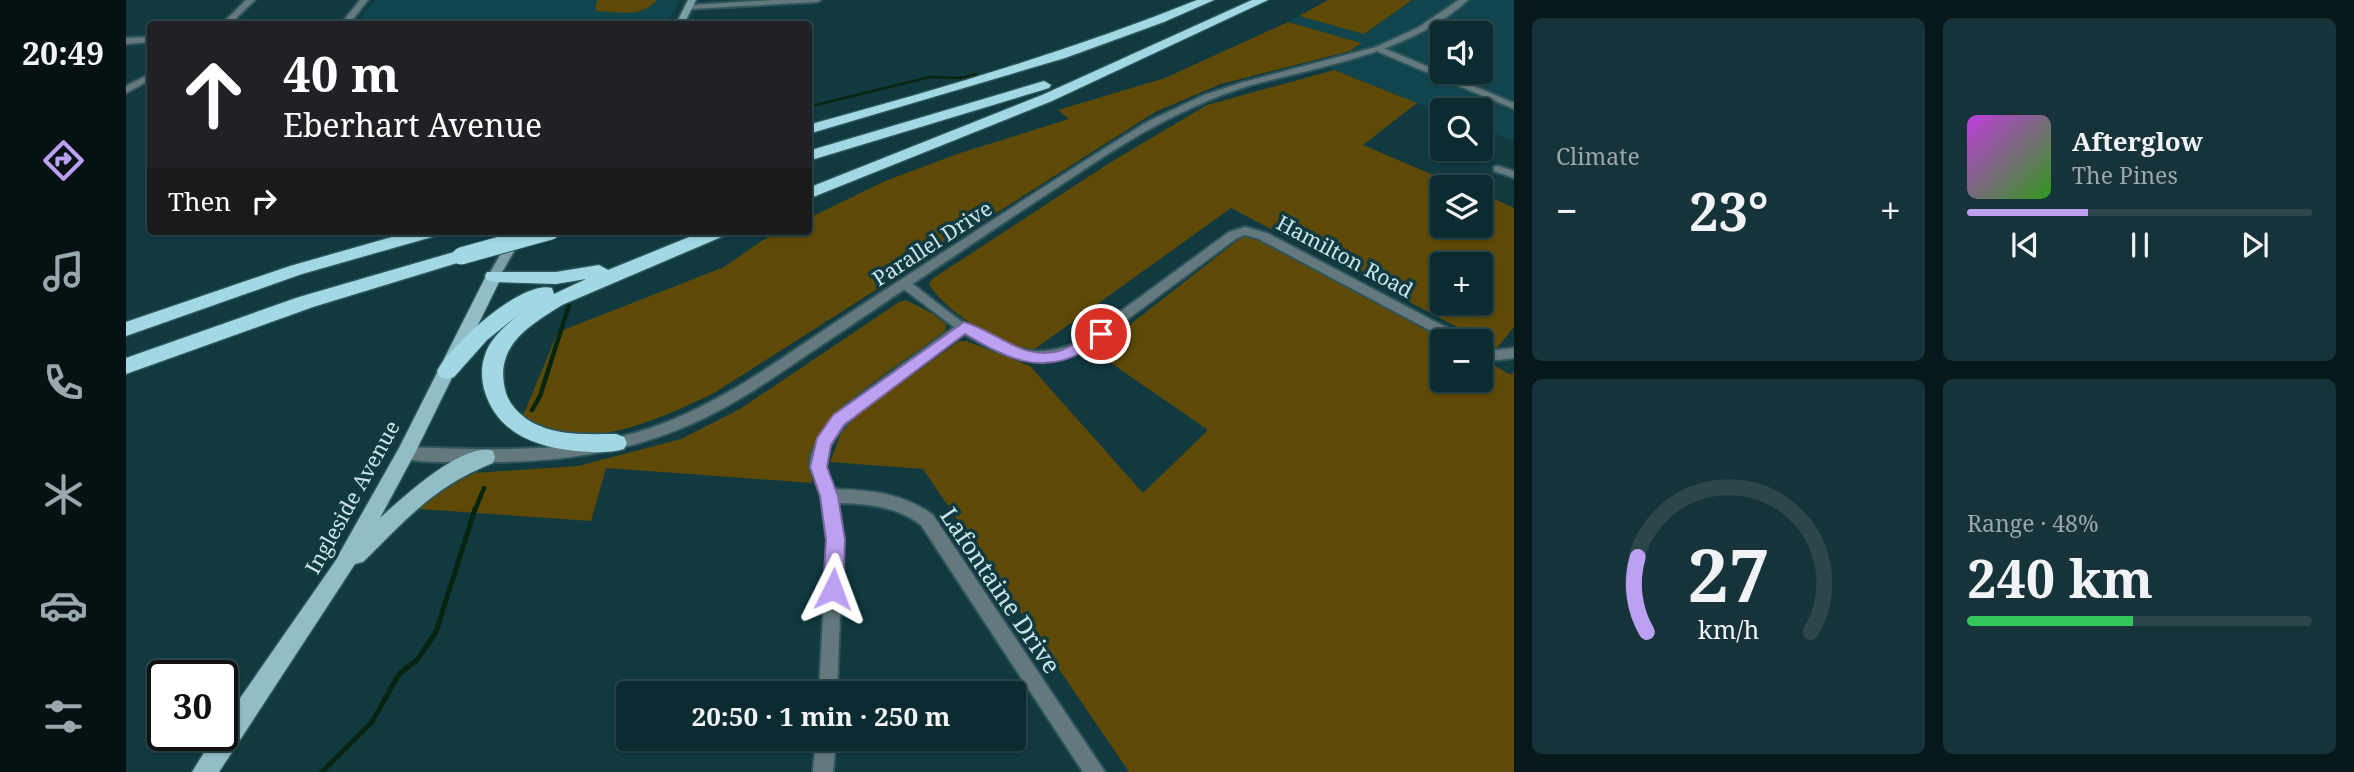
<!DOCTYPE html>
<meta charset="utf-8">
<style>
body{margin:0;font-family:"Noto Serif",serif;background:#153338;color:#f1f3f6;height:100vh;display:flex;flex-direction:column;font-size:26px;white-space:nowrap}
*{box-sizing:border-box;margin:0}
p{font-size:23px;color:#9aa7ab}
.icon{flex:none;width:38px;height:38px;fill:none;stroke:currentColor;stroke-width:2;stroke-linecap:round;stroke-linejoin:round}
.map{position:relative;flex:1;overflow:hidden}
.drawer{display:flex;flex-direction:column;gap:18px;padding:18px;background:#07181a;width:840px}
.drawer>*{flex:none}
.guide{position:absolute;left:21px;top:21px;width:665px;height:214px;border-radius:7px;box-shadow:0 2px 5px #0004,0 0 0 2px #2c474c;background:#202124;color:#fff;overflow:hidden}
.buttons{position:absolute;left:1304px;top:21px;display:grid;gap:14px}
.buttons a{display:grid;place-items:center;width:63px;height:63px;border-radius:7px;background:#0c2b30;box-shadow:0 2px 5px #0004,0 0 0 2px #2c474c;font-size:35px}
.speed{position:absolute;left:21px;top:660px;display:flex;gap:14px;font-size:35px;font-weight:700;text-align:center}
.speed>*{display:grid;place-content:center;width:91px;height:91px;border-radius:50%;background:#0c2b30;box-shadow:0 2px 5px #0004,0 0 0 2px #2c474c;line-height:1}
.speed .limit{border:4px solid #111;border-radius:10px;background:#fff;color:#111}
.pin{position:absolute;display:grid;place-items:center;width:60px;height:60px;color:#fff;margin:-30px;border:4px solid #fff;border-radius:50%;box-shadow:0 2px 7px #0007}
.me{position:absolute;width:77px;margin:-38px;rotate:3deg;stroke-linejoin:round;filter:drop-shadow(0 0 5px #0008)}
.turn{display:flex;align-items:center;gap:24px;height:147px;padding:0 21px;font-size:32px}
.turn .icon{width:91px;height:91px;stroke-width:2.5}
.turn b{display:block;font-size:49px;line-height:60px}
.then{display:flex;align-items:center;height:66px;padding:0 21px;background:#0003;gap:14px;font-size:26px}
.big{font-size:52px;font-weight:700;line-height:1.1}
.drawer .tile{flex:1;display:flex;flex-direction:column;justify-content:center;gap:10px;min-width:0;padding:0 24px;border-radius:10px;background:#153338}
.drawer .dial{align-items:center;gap:0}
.dial svg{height:182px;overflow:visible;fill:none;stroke:#2c474c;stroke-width:7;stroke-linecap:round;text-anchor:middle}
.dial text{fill:#f1f3f6;stroke:none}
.song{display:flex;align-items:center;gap:21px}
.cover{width:84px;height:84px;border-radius:10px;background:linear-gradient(135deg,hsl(290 70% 55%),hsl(110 70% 35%))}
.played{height:7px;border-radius:4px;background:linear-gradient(90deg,#bca0f2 35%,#2c474c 35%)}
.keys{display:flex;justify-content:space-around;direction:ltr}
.heat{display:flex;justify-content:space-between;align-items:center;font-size:38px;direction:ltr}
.charge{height:10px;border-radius:5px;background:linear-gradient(90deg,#34c759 48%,#2c474c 0)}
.drawer .tiles{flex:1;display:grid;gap:18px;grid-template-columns:repeat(2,1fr)}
.trip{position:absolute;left:490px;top:681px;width:410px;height:70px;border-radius:7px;background:#0c2b30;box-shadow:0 2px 5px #0004,0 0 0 2px #2c474c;font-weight:700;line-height:70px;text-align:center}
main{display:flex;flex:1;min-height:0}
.tabs{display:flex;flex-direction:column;width:126px;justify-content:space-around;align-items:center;background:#051113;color:#9aa7ab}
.tabs .icon{width:49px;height:49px}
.tabs .on{color:#bca0f2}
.tabs b{font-size:32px;color:#f1f3f6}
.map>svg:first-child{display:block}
.built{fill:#11454e;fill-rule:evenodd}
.green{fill:#5e4a06;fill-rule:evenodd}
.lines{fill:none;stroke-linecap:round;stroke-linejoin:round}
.stream-far2{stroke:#062510;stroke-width:2.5}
.stream-far1{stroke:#062510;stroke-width:4.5}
.stream{stroke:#062510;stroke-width:5}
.minor-casing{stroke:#2e555b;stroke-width:4}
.tertiary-casing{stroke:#2e555b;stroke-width:4}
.secondary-casing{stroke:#2e555b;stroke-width:4}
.primary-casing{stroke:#2e555b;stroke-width:3}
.motorway-casing{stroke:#2e555b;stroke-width:3}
.minor{fill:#63797d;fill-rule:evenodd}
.tertiary{fill:#63797d;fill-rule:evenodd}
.secondary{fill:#7c9fa6;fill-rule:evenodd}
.primary{fill:#90bdc6;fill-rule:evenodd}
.motorway{fill:#a1d8e3;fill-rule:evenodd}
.motorway-bridge-casing{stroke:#2e555b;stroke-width:19;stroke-linecap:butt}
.motorway-bridge{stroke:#a1d8e3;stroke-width:17}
.route{fill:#bca0f2;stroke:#7a689d;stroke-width:2}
.labels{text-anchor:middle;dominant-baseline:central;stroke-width:7;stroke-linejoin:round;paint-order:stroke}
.street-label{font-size:21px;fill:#cae5ea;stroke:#103940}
.near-street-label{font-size:24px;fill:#cae5ea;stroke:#103940}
</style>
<main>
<nav class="tabs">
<b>20:49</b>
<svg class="icon on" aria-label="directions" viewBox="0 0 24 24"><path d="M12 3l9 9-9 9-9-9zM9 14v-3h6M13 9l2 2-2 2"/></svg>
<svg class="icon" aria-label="music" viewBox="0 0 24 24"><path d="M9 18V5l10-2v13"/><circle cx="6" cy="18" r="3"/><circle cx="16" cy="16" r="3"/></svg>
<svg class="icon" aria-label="phone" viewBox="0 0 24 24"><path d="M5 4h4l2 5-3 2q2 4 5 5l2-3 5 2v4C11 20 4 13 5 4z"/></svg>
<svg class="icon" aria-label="climate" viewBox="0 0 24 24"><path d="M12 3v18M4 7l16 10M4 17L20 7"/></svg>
<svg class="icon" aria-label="car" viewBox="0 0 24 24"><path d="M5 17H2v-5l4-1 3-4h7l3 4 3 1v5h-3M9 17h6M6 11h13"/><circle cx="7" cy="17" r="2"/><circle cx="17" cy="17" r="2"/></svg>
<svg class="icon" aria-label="filters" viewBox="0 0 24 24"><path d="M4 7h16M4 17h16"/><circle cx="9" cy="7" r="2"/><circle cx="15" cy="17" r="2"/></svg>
</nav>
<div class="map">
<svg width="1388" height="772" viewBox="0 0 1388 772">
<rect width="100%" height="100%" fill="#103940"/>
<g class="built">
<path d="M249 0H554L541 24H231Z"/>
<path d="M1286 0H1388V141L1355 128 1354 110H1316V113L1203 68 1234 43 1162 22 1173 16 1238 34ZM1316 33H1354V72H1316Z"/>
</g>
<g class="green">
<path d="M472 0H531C516 18 493 12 471 11L469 7Z"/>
<path d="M1202 0H1286L1238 34 1173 16Z"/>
<path d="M1162 22 1235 43 1224 51 1095 84 1029 112 588 393C533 419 454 458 396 418L432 332 598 267 637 240 656 231H682L683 218 759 181 834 153 943 119 932 110 1039 78Z"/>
<path d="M1208 70 1291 103 1237 145 1335 187H1316V226H1354L1355 193 1388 208V327L1371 348 1105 208 906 351C868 339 827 318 803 285L806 279 985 162 1081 105ZM1316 264H1354V303H1316Z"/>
<path d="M1121 233 1323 341H1316V380H1354L1355 358 1385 375 1388 371V772H1003L797 469 704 462 715 433 730 416 833 341H840L904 366 1017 493 1082 430 969 352Z"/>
<path d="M780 300 807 314 820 324 819 331C787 356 711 402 694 435 686 450 686 466 686 483L480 468 465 521 293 509 306 495 329 479 348 473 452 466 555 439 614 409 773 302Z"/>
</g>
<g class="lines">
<path class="stream-far2" d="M682 107 804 77 835 78 850 74"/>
<g class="stream-far1">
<path d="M406 410 414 396 443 305"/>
<path d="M349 510 358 488"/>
</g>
<path class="stream" d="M196 772 246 722 273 674 291 660 310 632 349 509"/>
<g class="minor-casing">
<g id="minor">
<path d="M120 0H129L104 24H96Z"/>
<path d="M234 0H242L223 24H215Z"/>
<path d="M647 0H695L691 2 564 9 560 7 564 5Z"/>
<path d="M24 37V42L0 44V38Z"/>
<path d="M1253 46 1388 103V109L1250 51 1249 49Z"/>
<path d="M24 74V80L0 93V86Z"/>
<path d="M1372 166 1388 171V178L1368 171V167Z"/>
<path d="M1119 227 1141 233 1340 338 1342 341H1324L1133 239 1119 235 1111 238 960 350C909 368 883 361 838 334 802 360 715 413 701 453 697 466 704 478 708 489 744 490 777 493 807 515L979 772H957L795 525C770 506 743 504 712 503L717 540 711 693H693L701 540 695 496 684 467 685 455 700 426 719 406 828 327 775 287 773 284 775 281H783C819 308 860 348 907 351 922 352 936 348 950 344L1103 232Z"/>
<path d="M1354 345 1371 350 1388 348V358L1371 360 1354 355Z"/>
<path d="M690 738H710L707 772H687Z"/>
</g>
</g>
<g class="tertiary-casing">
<path id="tertiary" d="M1333 0H1342C1281 55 1198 65 1122 86 1090 96 1059 110 1029 126 986 149 945 179 903 206 840 248 777 290 715 332 662 367 610 407 551 430 492 454 427 462 364 462 340 461 297 465 275 457L272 453 275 449 280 447C360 450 444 454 522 429 591 406 650 362 710 322 813 255 916 187 1021 122L1078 95 1114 83 1250 47 1293 27Z"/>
</g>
<g class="secondary-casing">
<g id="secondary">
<path d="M562 0H570L558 24H550Z"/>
<path d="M388 231H400L372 279H364L362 276Z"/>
</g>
</g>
<g class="primary-casing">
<path id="primary" d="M368 271 376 276 289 453 254 518C275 499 337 441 367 451L369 457 367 463C307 487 282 518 237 562L229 564 93 772H66L89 735H96V724L208 563 273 448 360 276Z"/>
</g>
<g class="motorway-casing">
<g id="motorway">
<path d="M1071 0H1088L1038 22 939 58 682 134V125C814 89 944 51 1071 0Z"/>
<path d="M1126 0H1142L926 101 682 199V188L916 95Z"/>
<path d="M918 81 925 85 923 88 682 161V151Z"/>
<path d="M287 231H316L313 235 176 274 0 336V322L164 266Z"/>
<path d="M578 231H603L600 235 436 305C401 327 367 347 380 393 385 408 399 420 414 426 437 436 466 434 490 434L498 437 501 443 498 449C483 454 465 452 450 451 408 447 370 432 358 389 355 376 355 365 360 352 367 335 383 323 396 312L361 340 328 377 321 379 314 377 311 371C325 345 395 280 426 288L428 294 460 279 430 284 368 282 361 280 359 276 361 272H430L473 265 482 270Z"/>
<path d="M335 250 344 256 341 260 187 307 0 374V358L173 297Z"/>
</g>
</g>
<use href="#minor" class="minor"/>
<use href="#tertiary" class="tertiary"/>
<use href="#secondary" class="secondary"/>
<use href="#primary" class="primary"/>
<use href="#motorway" class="motorway"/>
<g class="motorway-bridge-casing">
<path id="motorway-bridge" d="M335 256 425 231"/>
</g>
<use href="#motorway-bridge" class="motorway-bridge"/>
</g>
<path class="route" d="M838 322C871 331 898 363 936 350 950 345 961 333 975 328L982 334C977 341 968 345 960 350 916 377 880 358 839 334L718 425 705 445 701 467 712 496 719 540 717 589 714 596 707 599 700 596 697 589 700 540 694 496 684 467 691 438 707 415Z"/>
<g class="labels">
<g class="street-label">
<text transform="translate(806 243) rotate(-33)">Parallel Drive</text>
<text transform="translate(1219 256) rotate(28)">Hamilton Road</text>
<text transform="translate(226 497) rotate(-61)">Ingleside Avenue</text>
</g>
<g class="near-street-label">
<text transform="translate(875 590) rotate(56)">Lafontaine Drive</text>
</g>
</g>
</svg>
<div class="buttons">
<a><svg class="icon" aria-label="sound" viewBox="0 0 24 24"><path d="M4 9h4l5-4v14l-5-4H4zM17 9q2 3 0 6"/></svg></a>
<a><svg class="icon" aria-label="search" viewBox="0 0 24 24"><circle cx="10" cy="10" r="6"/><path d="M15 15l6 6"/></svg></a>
<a><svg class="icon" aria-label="layers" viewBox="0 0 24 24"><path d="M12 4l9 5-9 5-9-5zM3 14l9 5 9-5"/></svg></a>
<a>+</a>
<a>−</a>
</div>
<div class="speed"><div class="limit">30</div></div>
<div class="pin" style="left:975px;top:334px;background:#d93025"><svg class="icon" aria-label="arrive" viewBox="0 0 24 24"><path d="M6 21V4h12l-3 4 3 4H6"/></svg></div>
<svg class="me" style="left:707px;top:589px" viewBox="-20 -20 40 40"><path d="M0-17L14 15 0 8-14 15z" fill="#bca0f2" stroke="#fff" stroke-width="4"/></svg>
<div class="trip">20:50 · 1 min · 250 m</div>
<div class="guide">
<div class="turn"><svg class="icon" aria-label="ahead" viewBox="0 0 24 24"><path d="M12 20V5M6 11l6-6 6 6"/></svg><div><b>40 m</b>Eberhart Avenue</div></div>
<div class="then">Then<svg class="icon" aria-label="right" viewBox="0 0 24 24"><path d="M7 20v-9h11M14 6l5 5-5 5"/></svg></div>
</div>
</div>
<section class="drawer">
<div class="tiles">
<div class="tile"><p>Climate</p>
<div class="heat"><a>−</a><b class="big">23°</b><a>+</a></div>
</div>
<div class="tile">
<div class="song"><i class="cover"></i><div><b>Afterglow</b><p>The Pines</p></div></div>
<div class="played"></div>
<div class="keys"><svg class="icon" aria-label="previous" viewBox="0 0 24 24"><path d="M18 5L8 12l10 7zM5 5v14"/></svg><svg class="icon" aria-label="pause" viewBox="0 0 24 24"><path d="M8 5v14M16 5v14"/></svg><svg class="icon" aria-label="next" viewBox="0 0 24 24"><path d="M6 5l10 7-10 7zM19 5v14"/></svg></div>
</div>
<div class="tile dial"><svg viewBox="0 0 100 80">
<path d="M14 69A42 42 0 1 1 86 69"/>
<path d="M14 69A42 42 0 0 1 10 36" stroke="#bca0f2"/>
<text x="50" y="56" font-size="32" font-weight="700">27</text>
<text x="50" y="72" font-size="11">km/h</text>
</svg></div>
<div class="tile"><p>Range · 48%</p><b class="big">240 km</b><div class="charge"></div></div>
</div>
</section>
</main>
